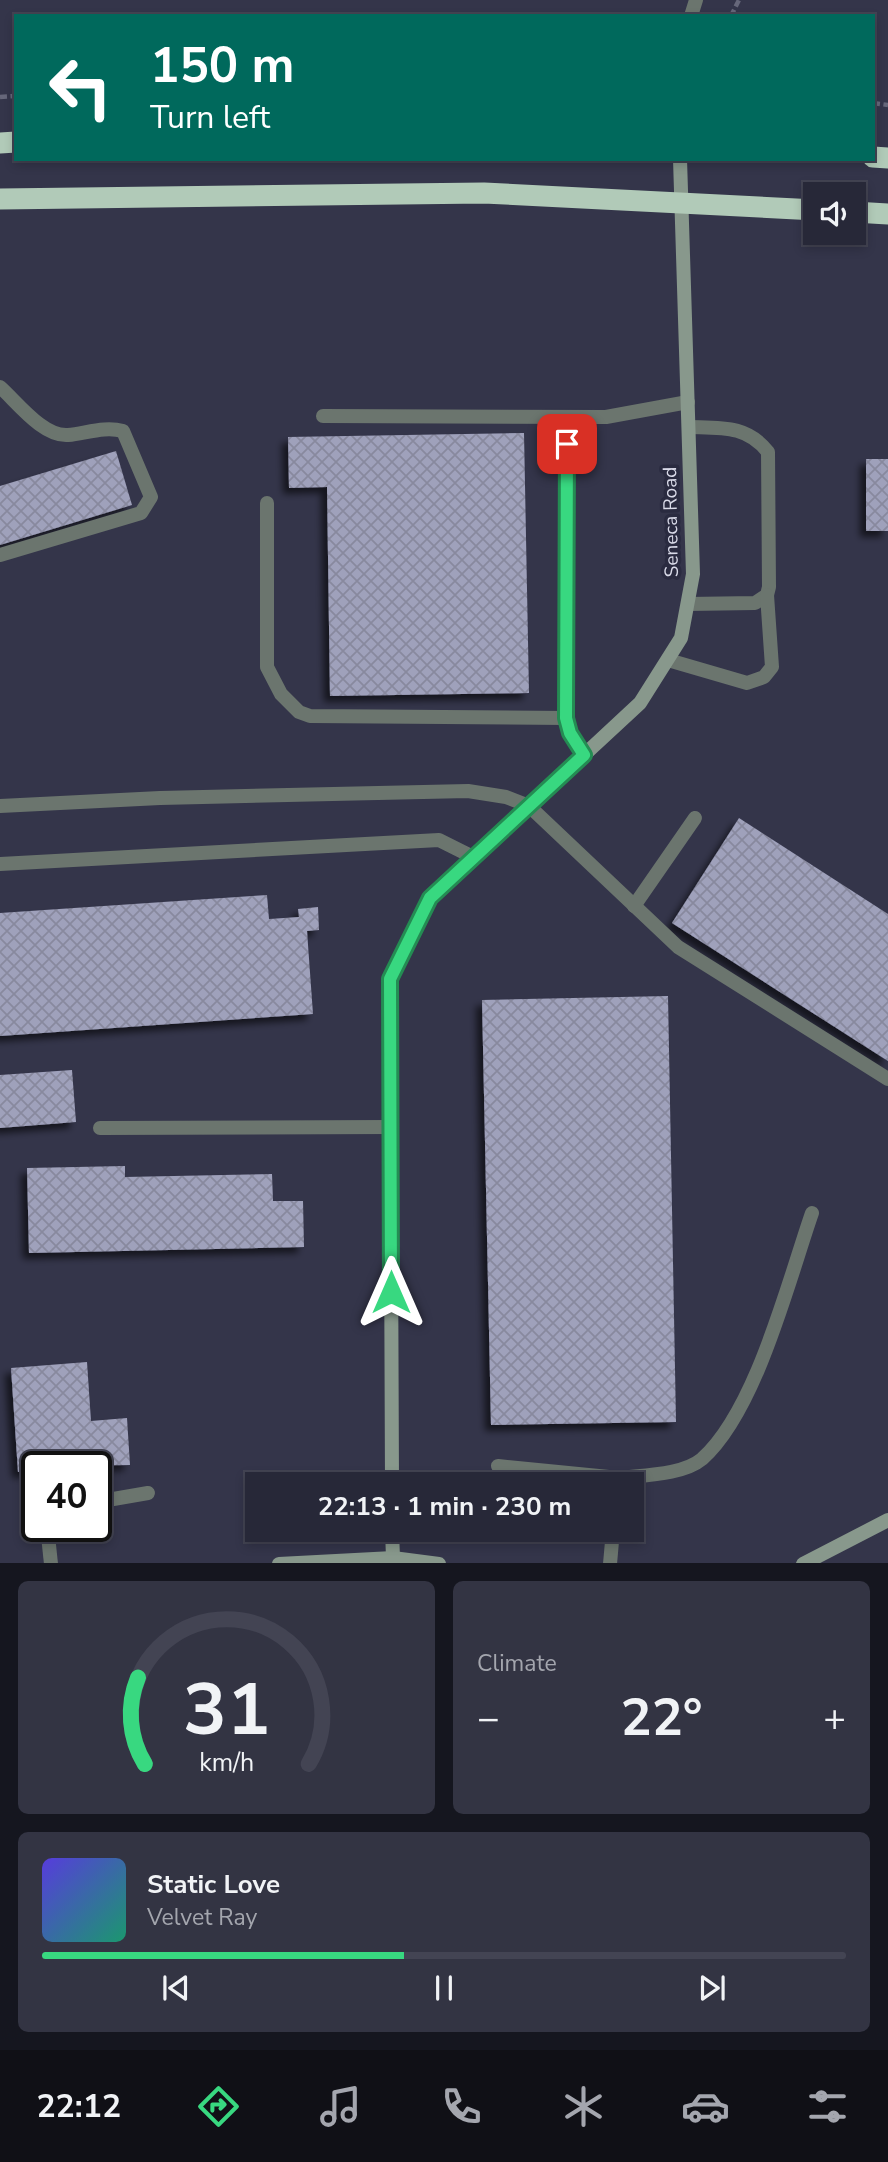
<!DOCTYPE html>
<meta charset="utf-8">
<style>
body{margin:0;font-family:"Nunito Sans",sans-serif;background:#333443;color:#f1f3f6;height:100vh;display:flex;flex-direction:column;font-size:26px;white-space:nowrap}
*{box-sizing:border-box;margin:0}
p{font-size:23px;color:#a4a6ae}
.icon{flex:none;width:38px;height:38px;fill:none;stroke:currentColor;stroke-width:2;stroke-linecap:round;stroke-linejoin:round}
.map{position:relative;height:1563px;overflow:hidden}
.sheet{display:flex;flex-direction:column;gap:18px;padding:18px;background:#15161f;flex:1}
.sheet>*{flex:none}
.banner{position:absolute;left:14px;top:14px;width:861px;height:147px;border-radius:0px;box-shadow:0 4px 10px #0003,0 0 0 2px #434453;background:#00695c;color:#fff;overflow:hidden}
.tools{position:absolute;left:803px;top:182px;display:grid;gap:14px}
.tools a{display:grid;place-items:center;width:63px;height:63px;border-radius:0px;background:#272838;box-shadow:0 4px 10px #0003,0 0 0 2px #434453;font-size:35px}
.speed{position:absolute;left:21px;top:1451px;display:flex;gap:14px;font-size:35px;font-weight:700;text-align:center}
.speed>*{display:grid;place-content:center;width:91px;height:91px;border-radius:50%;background:#272838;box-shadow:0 4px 10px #0003,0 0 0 2px #434453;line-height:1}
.speed .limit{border:4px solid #111;border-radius:10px;background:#fff;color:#111}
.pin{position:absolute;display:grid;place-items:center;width:60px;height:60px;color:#fff;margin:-30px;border-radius:14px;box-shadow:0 4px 10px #0006}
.me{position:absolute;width:77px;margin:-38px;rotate:0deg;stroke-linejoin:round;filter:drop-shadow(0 0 5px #0008)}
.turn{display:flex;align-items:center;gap:24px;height:147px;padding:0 21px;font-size:32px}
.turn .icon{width:91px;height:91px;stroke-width:2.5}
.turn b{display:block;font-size:49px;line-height:60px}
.big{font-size:52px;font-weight:700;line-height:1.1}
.sheet .widget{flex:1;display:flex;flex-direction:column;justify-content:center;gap:10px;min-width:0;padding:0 24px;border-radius:10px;background:#333443}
.sheet .dial{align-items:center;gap:0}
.dial svg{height:182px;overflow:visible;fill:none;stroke:#434453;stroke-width:7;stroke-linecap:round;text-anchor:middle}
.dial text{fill:#f1f3f6;stroke:none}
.song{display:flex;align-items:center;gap:21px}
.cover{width:84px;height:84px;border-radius:10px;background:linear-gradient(135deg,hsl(250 70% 55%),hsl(160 70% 35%))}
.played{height:7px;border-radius:4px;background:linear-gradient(90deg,#38d880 45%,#434453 45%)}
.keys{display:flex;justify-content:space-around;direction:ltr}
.heat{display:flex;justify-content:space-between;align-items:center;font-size:38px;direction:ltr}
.sheet .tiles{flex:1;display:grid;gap:18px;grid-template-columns:1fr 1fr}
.widget:last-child{grid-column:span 2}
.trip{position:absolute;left:245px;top:1472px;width:399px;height:70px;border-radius:0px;background:#272838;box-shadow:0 4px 10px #0003,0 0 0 2px #434453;font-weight:700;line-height:70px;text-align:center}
.menu{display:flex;height:112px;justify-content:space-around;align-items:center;background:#101016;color:#a4a6ae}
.menu .icon{width:49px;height:49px}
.menu .active{color:#38d880}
.menu b{font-size:32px;color:#f1f3f6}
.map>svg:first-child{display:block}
.building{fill:url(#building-cross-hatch);filter:url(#shadow)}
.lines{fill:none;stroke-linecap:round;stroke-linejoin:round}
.path{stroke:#66677a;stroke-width:4.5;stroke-dasharray:7 3.5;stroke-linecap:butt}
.lane{stroke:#6b756e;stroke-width:14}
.street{stroke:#6b756e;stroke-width:14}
.secondary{stroke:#88988c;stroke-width:14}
.highway{stroke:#b1cab8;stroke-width:21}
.route-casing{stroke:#248c53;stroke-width:18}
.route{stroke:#38d880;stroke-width:12}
.labels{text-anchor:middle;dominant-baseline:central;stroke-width:7;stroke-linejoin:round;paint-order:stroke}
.street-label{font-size:19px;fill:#d9dae8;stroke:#2a2b40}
</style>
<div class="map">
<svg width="888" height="1564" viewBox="0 0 888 1564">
<defs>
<pattern id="building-cross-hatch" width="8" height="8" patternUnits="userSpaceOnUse" patternTransform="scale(1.75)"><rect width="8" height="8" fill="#9fa1bb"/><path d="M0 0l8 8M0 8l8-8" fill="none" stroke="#88899e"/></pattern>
<filter id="shadow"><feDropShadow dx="-6" dy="6" stdDeviation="3.5" flood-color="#0009"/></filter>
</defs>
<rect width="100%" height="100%" fill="#34354a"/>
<g class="building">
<path d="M524 433 529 693 330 696 327 487 289 488 288 437Z"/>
<path d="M116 451 132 505 0 545V486Z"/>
<rect x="866" y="459" width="22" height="72"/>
<path d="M739 818 888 914V1061L672 923Z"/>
<path d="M267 895 269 919 299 917 298 909 318 907 319 930 307 931 313 1014 0 1036V913Z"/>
<path d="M668 996 676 1422 491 1425 482 1000Z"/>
<path d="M72 1070 76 1122 0 1128V1075Z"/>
<path d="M125 1166V1177L272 1174 273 1201H303L304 1247 29 1253 27 1168Z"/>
<path d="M87 1362 91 1421 127 1418 130 1465 37 1466V1471L18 1472 11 1368Z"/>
</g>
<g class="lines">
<g class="path">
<path d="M731 16 739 0"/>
<path d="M0 97 16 96"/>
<path d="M873 103 888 105"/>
</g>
<g class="lane">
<path d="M0 387C17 402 43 437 68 435 87 433 105 426 123 431L151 497 141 513 0 555"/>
<path d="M323 416 606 417 688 402"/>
<path d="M567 417 566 718 570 733 584 755"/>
<path d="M267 503V667L281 694 299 712 310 716 566 718"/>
<path d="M688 604 755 603 767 595 769 587 768 452C747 425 721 428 689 427"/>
<path d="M668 660 747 683 764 677 772 667 767 595"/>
<path d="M0 806 160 798 468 791 506 797 529 806 678 947 888 1079"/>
<path d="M0 864 439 840 473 857"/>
<path d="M634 906 695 818"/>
<path d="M100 1128 391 1127"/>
<path d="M498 1466 619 1478V1484"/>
<path d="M619 1478C643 1475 683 1475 702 1459 756 1411 788 1282 812 1213"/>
<path d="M96 1502 148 1493"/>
<path d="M47 1526 51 1564"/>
<path d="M610 1564 613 1530"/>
</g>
<path class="street" d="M691 16 696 0"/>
<g class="secondary">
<path d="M392 1484 390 979 430 898 640 703 681 638 693 574 680 159"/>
<path d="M392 1530 393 1558"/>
<path d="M279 1564 393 1558 439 1564"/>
<path d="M803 1564 888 1520"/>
</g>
<g class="highway">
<path d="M0 143 16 142"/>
<path d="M873 157 888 158"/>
<path d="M0 199 484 193 816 210"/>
<path d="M854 212 888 214"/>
</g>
</g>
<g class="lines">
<g class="route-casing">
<path id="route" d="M391 1292 390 979 430 898 584 755 570 733 566 718 567 444"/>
</g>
<use href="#route" class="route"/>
</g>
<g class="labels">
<g class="street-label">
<text transform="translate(671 522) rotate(-91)">Seneca Road</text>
</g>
</g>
</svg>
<div class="tools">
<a><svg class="icon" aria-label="sound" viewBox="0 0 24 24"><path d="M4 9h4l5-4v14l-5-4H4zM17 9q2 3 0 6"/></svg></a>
</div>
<div class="speed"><div class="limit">40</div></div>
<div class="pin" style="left:567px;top:444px;background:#d93025"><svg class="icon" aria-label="arrive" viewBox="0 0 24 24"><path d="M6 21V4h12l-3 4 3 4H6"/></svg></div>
<svg class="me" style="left:391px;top:1292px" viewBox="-20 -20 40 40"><path d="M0-17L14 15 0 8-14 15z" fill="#38d880" stroke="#fff" stroke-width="4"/></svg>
<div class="trip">22:13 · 1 min · 230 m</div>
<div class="banner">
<div class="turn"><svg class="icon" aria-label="left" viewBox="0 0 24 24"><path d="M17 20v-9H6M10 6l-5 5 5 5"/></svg><div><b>150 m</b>Turn left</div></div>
</div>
</div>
<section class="sheet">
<div class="tiles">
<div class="widget dial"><svg viewBox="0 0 100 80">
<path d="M14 69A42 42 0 1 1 86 69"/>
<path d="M14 69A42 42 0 0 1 11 31" stroke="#38d880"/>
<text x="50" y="56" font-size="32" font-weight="700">31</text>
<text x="50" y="72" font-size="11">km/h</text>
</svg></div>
<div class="widget"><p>Climate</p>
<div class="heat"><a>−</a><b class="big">22°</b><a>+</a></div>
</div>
<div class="widget">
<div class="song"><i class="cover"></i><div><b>Static Love</b><p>Velvet Ray</p></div></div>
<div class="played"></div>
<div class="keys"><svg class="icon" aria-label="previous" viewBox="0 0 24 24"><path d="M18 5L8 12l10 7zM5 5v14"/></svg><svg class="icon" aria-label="pause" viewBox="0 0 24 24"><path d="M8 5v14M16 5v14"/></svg><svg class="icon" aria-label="next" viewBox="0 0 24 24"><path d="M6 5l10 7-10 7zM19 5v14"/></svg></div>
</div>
</div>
</section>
<nav class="menu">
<b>22:12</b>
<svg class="icon active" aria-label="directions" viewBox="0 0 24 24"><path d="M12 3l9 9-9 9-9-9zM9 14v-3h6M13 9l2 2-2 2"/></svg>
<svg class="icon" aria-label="music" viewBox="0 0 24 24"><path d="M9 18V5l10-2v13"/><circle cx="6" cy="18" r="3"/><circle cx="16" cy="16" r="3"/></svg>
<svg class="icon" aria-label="phone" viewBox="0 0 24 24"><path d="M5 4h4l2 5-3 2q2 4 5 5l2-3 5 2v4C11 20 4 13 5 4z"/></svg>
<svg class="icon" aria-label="climate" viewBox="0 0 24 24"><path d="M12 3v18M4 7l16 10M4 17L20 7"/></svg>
<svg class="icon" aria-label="car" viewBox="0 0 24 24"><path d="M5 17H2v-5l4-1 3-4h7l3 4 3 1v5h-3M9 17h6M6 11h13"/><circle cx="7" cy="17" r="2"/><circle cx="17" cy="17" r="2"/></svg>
<svg class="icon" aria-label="filters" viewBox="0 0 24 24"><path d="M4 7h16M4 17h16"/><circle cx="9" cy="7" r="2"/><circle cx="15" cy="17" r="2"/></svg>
</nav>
